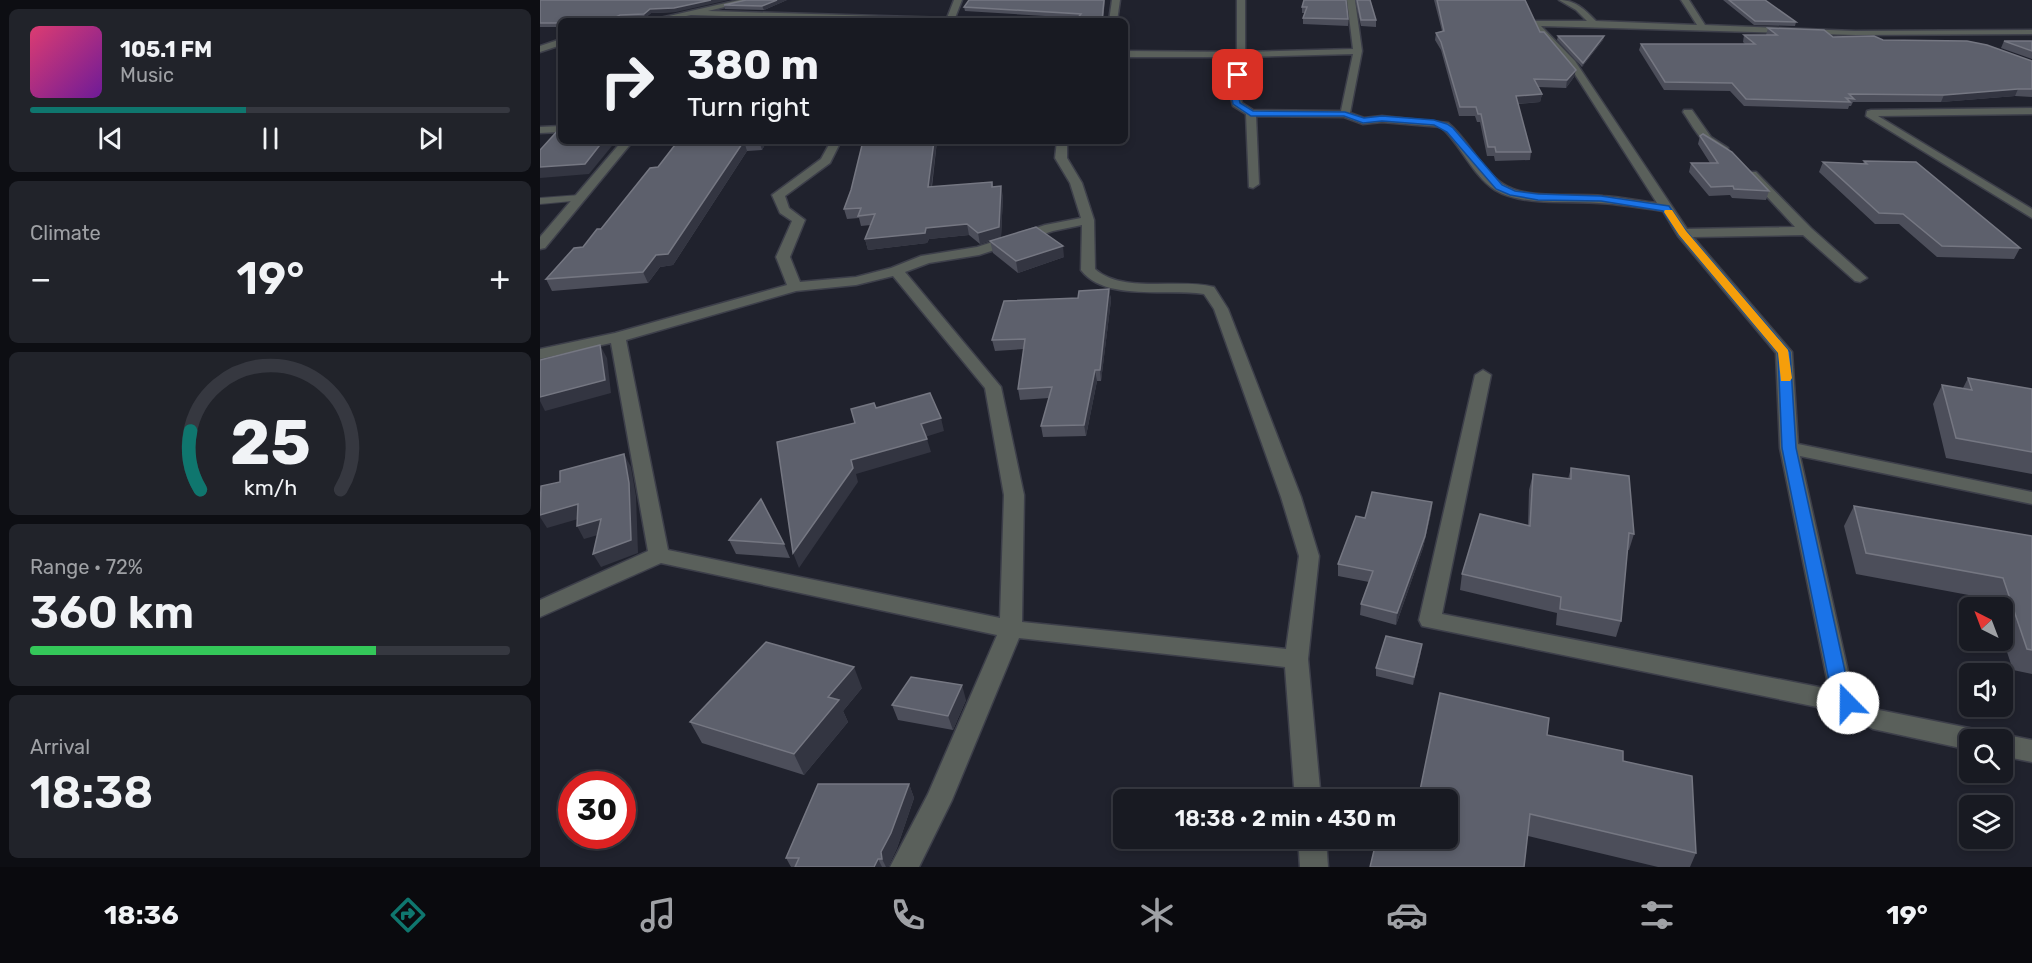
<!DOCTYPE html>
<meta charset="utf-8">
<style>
body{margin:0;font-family:Rubik,sans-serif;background:#21232a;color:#f1f3f6;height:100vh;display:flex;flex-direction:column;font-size:22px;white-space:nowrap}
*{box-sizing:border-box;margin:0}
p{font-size:20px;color:#9fa1a5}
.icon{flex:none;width:33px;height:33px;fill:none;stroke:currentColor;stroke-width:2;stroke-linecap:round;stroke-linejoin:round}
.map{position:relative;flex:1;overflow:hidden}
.side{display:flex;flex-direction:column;gap:9px;padding:9px;background:#0d0e13;width:540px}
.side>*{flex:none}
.guide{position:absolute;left:18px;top:18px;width:570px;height:126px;border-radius:9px;box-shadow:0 3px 9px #0003,0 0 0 2px #363840;background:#181a22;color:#f1f3f6;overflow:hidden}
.needle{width:39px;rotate:318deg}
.buttons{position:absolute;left:1419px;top:597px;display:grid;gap:12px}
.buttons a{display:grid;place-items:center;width:54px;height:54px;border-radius:9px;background:#181a22;box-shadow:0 3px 9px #0003,0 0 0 2px #363840;font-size:30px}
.speed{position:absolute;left:18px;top:771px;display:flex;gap:12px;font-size:30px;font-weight:700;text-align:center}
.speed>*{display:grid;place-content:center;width:78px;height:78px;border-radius:50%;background:#181a22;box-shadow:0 3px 9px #0003,0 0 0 2px #363840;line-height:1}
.speed .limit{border:9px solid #d22;background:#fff;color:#111}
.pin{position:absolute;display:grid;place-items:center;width:51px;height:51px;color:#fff;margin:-26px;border-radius:12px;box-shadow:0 3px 9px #0006}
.me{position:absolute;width:66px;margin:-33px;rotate:338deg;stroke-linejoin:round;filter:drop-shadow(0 0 4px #0008)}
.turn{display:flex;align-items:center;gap:21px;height:126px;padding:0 30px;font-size:27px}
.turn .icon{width:78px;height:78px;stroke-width:2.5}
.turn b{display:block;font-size:42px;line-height:51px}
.big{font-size:45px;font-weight:600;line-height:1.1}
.side .tile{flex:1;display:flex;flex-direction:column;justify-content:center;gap:9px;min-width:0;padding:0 21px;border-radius:9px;background:#21232a}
.side .dial{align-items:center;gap:0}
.dial svg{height:156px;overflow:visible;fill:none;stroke:#363840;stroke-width:7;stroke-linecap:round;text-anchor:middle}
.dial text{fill:#f1f3f6;stroke:none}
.song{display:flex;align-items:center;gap:18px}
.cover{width:72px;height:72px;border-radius:9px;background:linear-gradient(135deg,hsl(340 70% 55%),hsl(280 70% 35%))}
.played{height:6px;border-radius:3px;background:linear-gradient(90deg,#0f766e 45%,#363840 45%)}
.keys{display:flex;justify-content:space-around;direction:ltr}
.heat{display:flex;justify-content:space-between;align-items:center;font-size:33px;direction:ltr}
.charge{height:9px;border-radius:4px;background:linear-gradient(90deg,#34c759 72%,#363840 0)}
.trip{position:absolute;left:573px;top:789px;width:345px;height:60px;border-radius:9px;background:#181a22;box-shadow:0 3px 9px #0003,0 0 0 2px #363840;font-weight:600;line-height:60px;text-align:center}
.tabs{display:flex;height:96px;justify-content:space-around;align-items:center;background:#0a0a0e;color:#9fa1a5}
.tabs .icon{width:42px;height:42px}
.tabs .active{color:#0f766e}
.tabs b{font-size:27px;color:#f1f3f6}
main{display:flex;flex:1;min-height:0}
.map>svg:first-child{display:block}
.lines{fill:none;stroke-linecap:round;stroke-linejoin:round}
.lane-casing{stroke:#3d3f4a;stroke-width:2}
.street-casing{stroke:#3d3f4a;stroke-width:3}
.lane{fill:#5a605b;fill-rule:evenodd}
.street{fill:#5a605b;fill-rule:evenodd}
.wall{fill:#4c4e5a}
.shaded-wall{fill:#333541}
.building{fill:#5d606c;stroke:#757782;stroke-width:1.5}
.route{fill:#1a73e8;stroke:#114b97;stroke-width:1.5}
.slow{fill:#f59e0b}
</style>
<main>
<section class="side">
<div class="tile">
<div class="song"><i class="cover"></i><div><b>105.1 FM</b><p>Music</p></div></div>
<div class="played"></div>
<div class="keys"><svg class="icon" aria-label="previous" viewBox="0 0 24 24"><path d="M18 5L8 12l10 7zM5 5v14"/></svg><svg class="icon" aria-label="pause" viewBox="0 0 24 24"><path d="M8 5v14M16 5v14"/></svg><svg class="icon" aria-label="next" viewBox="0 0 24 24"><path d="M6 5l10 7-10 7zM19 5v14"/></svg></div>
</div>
<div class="tile"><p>Climate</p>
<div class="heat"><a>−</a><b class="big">19°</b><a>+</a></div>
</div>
<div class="tile dial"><svg viewBox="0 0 100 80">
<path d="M14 69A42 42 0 1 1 86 69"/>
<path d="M14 69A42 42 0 0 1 9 39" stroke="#0f766e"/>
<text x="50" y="56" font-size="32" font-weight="700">25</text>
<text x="50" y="72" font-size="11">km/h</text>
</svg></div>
<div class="tile"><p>Range · 72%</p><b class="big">360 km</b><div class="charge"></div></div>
<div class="tile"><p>Arrival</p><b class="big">18:38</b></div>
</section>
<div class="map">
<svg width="1492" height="867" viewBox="0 0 1492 867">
<rect width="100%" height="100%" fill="#20222d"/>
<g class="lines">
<g class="lane-casing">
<path id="lane" d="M40 195 43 196V200L0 204V198Z"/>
</g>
<g class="street-casing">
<g id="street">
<path d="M199 0H214L168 11 407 18 414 0H422L415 18 423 21H340L151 15 122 21H107Z"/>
<path d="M572 0H580L577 21H569Z"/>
<path d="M697 0H705V52L813 49 807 0H815L822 51 810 113 824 118 842 116 908 123C929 140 940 169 963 184 987 200 1034 193 1063 196 1081 197 1099 201 1117 203L1029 65 993 26 995 21H1047L1036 10 1019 0C1036 0 1045 10 1056 21L1157 25 1141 0H1149L1165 25 1315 31 1492 30V34L1315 35 1001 26 1035 61 1147 229 1255 227 1206 174 1208 172H1216L1271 228 1327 278 1320 282 1315 281 1263 235 1153 237 1252 352 1258 444 1492 492V504L1260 456 1311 685 1317 696 1339 710 1434 729 1443 732 1446 740H1430V750L1333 729 1302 712 882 626 879 620 935 375 943 370 951 375 902 614 1289 689 1240 448 1236 353 1138 236 1123 211C1101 208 1080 204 1059 203 1029 201 981 206 955 190 932 175 921 145 901 127L842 122 823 124 804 117 716 116 719 184 713 188 709 187 706 114 693 106 690 94 696 57H585V51L697 52ZM813 54 801 111 713 110 702 103 700 94 705 57Z"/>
<path d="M21 39V45L0 52V46Z"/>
<path d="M1492 108V114L1338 116 1492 209V218L1326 116 1327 111 1331 110Z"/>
<path d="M1144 110H1152L1171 137 1188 148V152C1167 156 1153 126 1143 112Z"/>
<path d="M21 126V132L0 133V127Z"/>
<path d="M82 141H93L5 248 0 249V237Z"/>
<path d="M291 141H301L290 163 245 196 249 208 265 220 250 257 260 282 316 277 351 268 381 256 437 247 505 225 541 218 530 183 515 158 517 141H527V158L542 183 554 220 555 269C583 294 638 278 674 287L688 309 761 497 779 556 768 659 781 800H755L745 667 479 638 412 800 379 867H350L388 794 457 635 121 563 0 617V600L108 551 71 343 0 359V349L75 333 247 285 236 257 252 221 240 213 232 195 281 159ZM542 225 541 270C565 302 628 288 664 294L674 309 741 497 759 556 746 649 482 622 484 495 461 387 365 272 389 263 439 255 513 231ZM353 276 445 388 464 495 460 618 128 550 86 340 256 291 316 285Z"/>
<path d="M1462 734 1492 740V762L1462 756V740H1452Z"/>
<path d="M758 838H786L788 867H760Z"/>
</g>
</g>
<use href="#lane" class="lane"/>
<use href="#street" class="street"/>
</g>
<g class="wall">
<path d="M0 0 136 12 111 13 105 18 21 21V27H0Z"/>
<path d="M247 0 224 10 185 9 184 5Z"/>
<path d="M429 0H565L563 21 538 18 425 11 424 7Z"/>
<path d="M764 0 808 19V26L763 24V18L765 13H762V7Z"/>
<path d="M815 0H830L836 20V27L821 26Z"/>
<path d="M894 0H985L1000 32 1034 77 1026 88 998 87 1002 94 1000 102 978 104 991 152 990 160 955 161 954 156H947L940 122H937L935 116H919L901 50 895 40 896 33 902 31Z"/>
<path d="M1183 0H1225L1256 22 1255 26 1214 25Z"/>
<path d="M1228 28 1293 37 1343 40 1492 61V97L1475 96 1401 102H1313L1311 106H1309L1308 109 1204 106 1190 91 1124 90 1099 50 1101 44H1205L1203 42 1204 35H1227H1226Z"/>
<path d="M1018 36H1064L1063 40 1042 67 1017 40Z"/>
<path d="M1464 41H1492V59L1461 48Z"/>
<path d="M1160 136 1229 191 1226 200 1192 198 1190 195 1169 196 1149 172 1151 163H1170L1158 144Z"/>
<path d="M138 141H227L222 150 207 151 133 265 120 267 108 283 12 291 6 279 43 247 61 229 118 167Z"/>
<path d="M323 141H397L392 187 452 182 453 187 463 196 461 237 440 244 429 235 389 239 387 243 328 250 325 239 331 225 321 226 319 218 307 219 304 209 311 190Z"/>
<path d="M1324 161 1480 248 1474 259 1397 257 1359 224H1335L1279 172 1283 162 1323 164Z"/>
<path d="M450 241 524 257 478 273 453 253Z"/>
<path d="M569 289 571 300 561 381H557L546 436 503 437 501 426 509 398 480 400 478 389 484 349 455 351 452 340 538 298Z"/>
<path d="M1428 378 1492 389V474L1406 458 1393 404 1402 385 1423 388Z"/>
<path d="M1031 468 1094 534 1089 550H1087L1081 621 1076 637 1016 625 1017 613 920 590 922 574 988 525 989 490 993 474 1028 479Z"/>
<path d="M892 502 891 513 883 548 856 625 820 615 821 604 829 582 798 576V564L825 518Z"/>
<path d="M1314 506 1492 536V674L1473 670 1462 637V608H1453L1450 599 1316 574 1304 526Z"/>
<path d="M189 540 244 544 250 558 196 554Z"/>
<path d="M881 652 873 685 836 676V668Z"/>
<path d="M322 688 303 711 308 722 264 775 162 743 150 722Z"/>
<path d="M426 700 413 730 358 720 352 705Z"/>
<path d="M1007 735 1083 761 1156 853 1150 867H1118L988 836 830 867Z"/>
<path d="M369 784 374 798 357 848 348 867H251L246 858Z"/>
</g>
<g class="shaded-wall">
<path d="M171 0H189L136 12 111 13 105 18 104 14 110 9Z"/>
<path d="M237 0H247L224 10 222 6Z"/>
<path d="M80 15 81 19 78 21H68Z"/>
<path d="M1064 36 1063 40 1042 67 1043 63Z"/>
<path d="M1036 70 1034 77 1026 88 1027 80Z"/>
<path d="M1478 89 1475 96 1401 102 1404 95Z"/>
<path d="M1002 94 1000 102 975 104 976 96Z"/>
<path d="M63 141H76L49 174 0 178V167Z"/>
<path d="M204 141 207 151 133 265 120 267 108 283 103 272Z"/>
<path d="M219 141H227L222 150Z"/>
<path d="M394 141H397L390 197 388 187Z"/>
<path d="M461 186 463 196 461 237 440 244 438 233Z"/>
<path d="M427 224 429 235 389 239 387 243 328 250 325 239 386 228Z"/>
<path d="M523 246 524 257 478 273 476 261Z"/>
<path d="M569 289 571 300 561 381 560 370Z"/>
<path d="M60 345 67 358 71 393 5 411 0 401V397Z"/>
<path d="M555 370 557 381 546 436 544 425Z"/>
<path d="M401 418 404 431 385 437 381 424Z"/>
<path d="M387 439 391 452 316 474 318 482 259 568 253 553 311 460Z"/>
<path d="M84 454 91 467 96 496 98 553 61 567 53 554Z"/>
<path d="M892 502 891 513 883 548 856 625 857 613Z"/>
<path d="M38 504 45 517 7 528 0 517V515Z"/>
<path d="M61 519 68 532 44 539 37 526Z"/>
<path d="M882 644 881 652 873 685 874 677Z"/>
<path d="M314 667 322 688 303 711 308 722 264 775 254 754 288 697Z"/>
<path d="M422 685 426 700 413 730 408 716Z"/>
<path d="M369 784 374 798 357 848 348 867H346L342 859 341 852Z"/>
<path d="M338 859 342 867H334Z"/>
</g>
<g class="building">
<path d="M0 0H171L134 8 110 9 104 14 80 15 68 21H21V23H0Z"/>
<path d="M206 0H237L222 6 184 5Z"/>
<path d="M429 0H564L562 21H535L541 14 424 7Z"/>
<path d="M764 0H806L808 19 763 18 767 7H762Z"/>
<path d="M817 0H830L836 20H821Z"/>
<path d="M897 0H985L1000 32H1004L1036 70 1027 80 994 79 1002 94 976 96 991 152H956L955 147H948L941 114H938L936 107H920L901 42 896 33 904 31Z"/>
<path d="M1189 0H1225L1256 22 1215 21Z"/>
<path d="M1228 28 1284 30 1293 37 1334 36 1343 40 1427 41 1447 45 1492 61V89H1478L1404 95 1309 94 1314 99 1306 98 1310 102 1206 99 1192 83 1125 82 1101 44H1215L1204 35H1237Z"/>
<path d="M1018 36H1064L1043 63Z"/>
<path d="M1464 41H1492V51Z"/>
<path d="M21 127V141H63L45 164 0 167V150Z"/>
<path d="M1163 134 1192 152 1229 191 1194 189 1193 186 1171 187 1151 163H1178L1160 136Z"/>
<path d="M138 141H204L128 254 116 255 103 272 6 279 34 248 43 247 57 229H61L110 168 118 167Z"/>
<path d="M323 141H394L388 187 452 182V187L461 186 459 227 438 233 427 224 386 228 385 233 325 239 335 214 318 216 321 208 304 209 311 190Z"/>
<path d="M1324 161 1376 162 1480 248 1402 246 1363 214 1339 213 1283 162 1327 164Z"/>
<path d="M496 227 523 246 476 261 450 241Z"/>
<path d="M569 289 560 370H555L544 425 501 426 512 387 478 389 485 339 452 340 464 301 538 298 539 291Z"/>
<path d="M60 345 65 380 0 397V360Z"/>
<path d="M1428 378 1492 389V452L1416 438 1402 385 1432 390Z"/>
<path d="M390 393 401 418 381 424 387 439 311 460 313 468 253 553 237 442 315 423 311 409 334 403 336 408Z"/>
<path d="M84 454 89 483 91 540 53 554 61 519 37 526 38 504 0 515 1 486 20 482V471Z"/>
<path d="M1031 468 1089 476 1094 534 1089 533 1081 621 1020 609 1021 597 922 574 940 514 990 526 993 474 1031 479Z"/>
<path d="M832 492 892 502 885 536 857 613 821 604 833 571 798 564 816 516 825 518Z"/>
<path d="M221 499 244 544 189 540Z"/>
<path d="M1314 506 1492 536V650L1487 649 1463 578 1326 553Z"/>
<path d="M846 636 882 644 874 677 836 668Z"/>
<path d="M226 642 314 667 288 697 299 700 254 754 150 722Z"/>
<path d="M371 677 422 685 408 716 352 705Z"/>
<path d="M900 693 1009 718 1007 735 1083 751V761L1152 776 1156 853 990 814 984 867H830L837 838H908V800H878Z"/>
<path d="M278 784H369L351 833 341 852 342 859H338L334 867H255L259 858H246Z"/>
<path d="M848 794 871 800H846Z"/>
</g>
<path class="route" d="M698 73 701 75 698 94 700 103 713 111 805 112 824 118 842 116 894 120 907 124 913 128 962 185 975 191 998 194 1061 196 1129 206 1146 231 1250 352 1256 448 1308 685 1317 703 1315 709 1308 711 1302 709 1290 686 1242 448 1238 353 1139 235 1123 211 1061 201 998 200 970 195 956 189 907 132 894 125 842 121 823 123 804 116H711L693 104 691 94 694 75Z"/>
<path class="slow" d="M1125 210H1132L1146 231 1248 350 1252 378 1250 381H1241L1238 353 1139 235 1124 212Z"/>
</svg>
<div class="buttons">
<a><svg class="needle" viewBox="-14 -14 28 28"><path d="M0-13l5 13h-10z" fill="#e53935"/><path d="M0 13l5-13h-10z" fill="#9fa1a5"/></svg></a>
<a><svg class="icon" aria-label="sound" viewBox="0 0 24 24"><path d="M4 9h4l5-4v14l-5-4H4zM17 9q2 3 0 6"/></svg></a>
<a><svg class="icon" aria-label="search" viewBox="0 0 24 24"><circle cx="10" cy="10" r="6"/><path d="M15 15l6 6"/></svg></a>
<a><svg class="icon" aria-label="layers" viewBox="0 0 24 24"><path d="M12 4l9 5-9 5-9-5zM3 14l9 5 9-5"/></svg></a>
</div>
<div class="speed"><div class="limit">30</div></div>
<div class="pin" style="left:698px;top:75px;background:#d93025"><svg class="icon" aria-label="arrive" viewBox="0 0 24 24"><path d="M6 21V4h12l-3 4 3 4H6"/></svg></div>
<svg class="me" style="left:1308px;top:703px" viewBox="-20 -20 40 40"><circle r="19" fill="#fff"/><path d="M0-13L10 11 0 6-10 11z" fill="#1a73e8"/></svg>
<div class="trip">18:38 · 2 min · 430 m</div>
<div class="guide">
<div class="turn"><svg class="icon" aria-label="right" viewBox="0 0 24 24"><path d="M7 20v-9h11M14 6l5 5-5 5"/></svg><div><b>380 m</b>Turn right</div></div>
</div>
</div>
</main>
<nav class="tabs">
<b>18:36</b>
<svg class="icon active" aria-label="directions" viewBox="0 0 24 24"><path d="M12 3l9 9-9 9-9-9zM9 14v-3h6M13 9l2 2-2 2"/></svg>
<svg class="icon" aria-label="music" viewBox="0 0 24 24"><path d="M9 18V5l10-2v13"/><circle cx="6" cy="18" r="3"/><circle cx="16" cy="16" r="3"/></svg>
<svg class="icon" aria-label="phone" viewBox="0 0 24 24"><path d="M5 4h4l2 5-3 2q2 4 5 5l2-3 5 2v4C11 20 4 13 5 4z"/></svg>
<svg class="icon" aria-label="climate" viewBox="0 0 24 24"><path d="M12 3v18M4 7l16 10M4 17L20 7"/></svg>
<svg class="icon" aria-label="car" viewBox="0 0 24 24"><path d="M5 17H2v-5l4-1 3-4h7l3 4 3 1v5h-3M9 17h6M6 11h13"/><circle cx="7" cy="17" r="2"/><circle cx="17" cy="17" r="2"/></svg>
<svg class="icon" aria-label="filters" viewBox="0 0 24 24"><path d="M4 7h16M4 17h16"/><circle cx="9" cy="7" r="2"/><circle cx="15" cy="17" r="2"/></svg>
<b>19°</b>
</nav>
